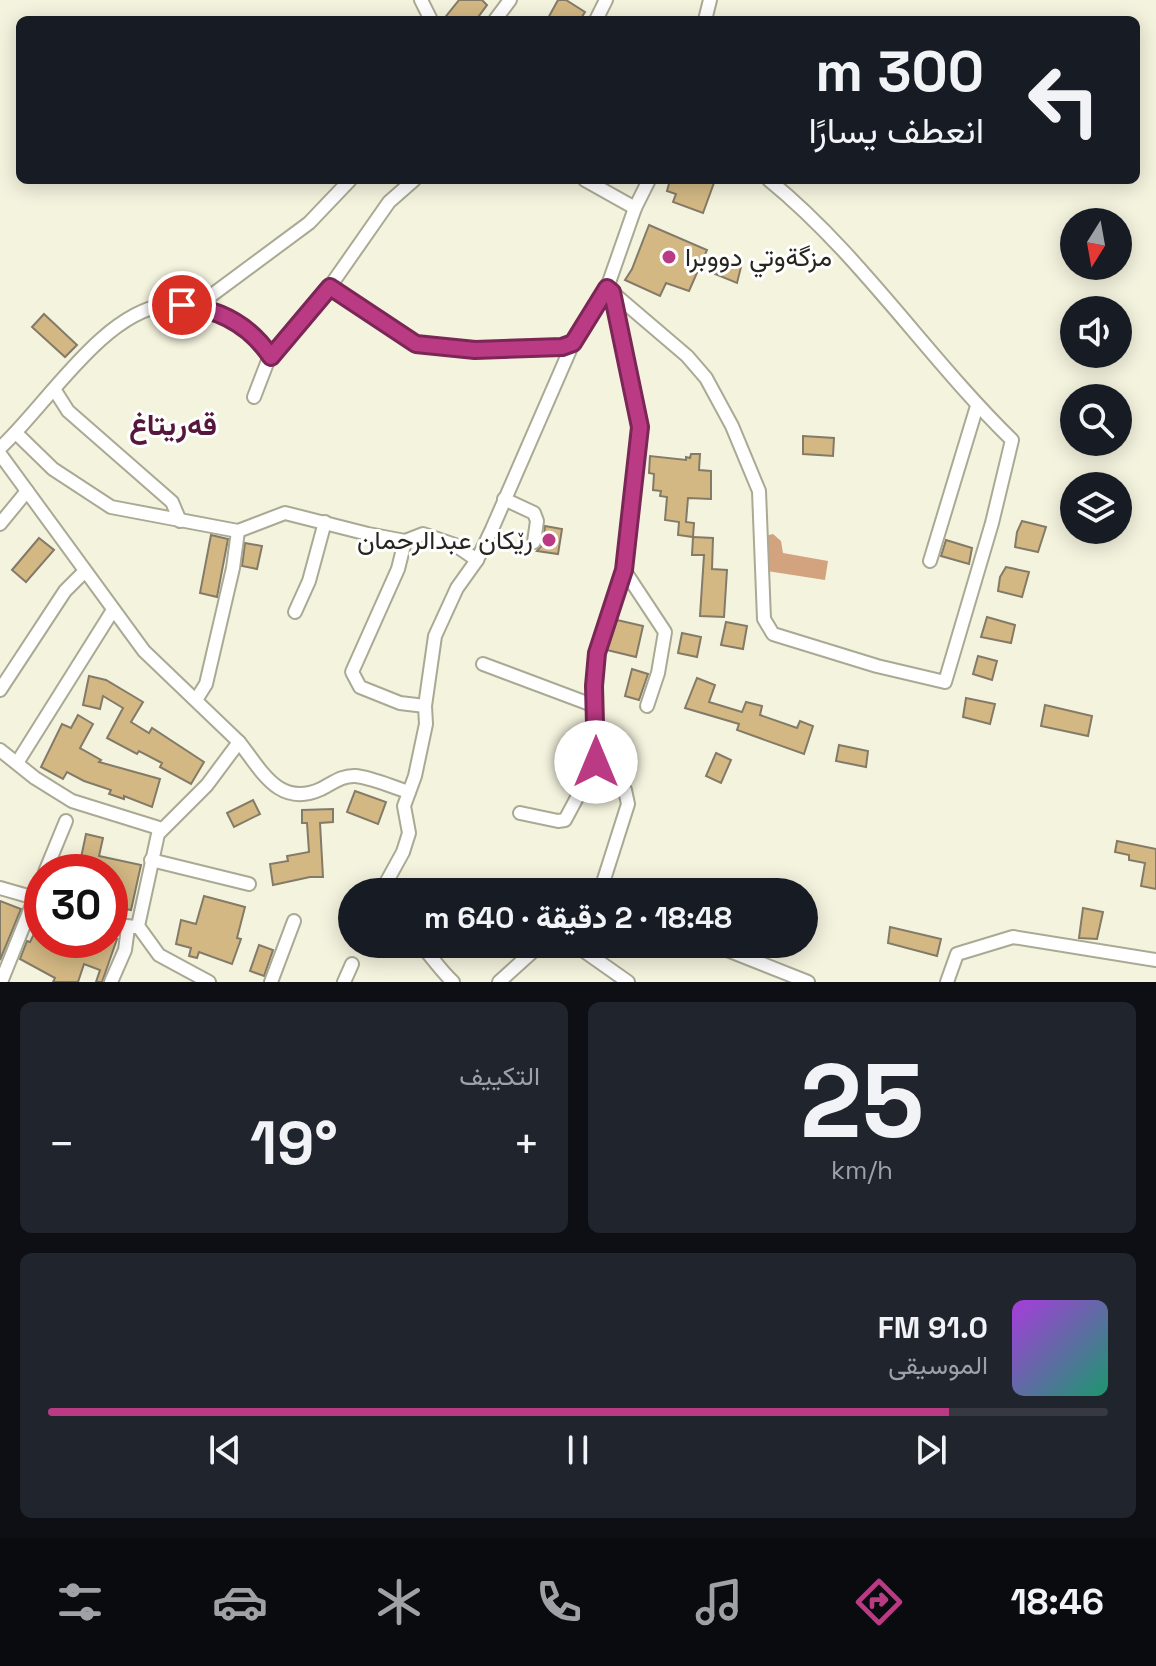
<!DOCTYPE html>
<html lang="ar">
<meta charset="utf-8">
<style>
body{margin:0;font-family:"Space Grotesk",Vazirmatn,sans-serif;background:#20242c;color:#f1f3f6;direction:rtl;height:100vh;display:flex;flex-direction:column;font-size:30px;white-space:nowrap}
*{box-sizing:border-box;margin:0}
p{font-size:26px;color:#9ea1a6}
.icon{flex:none;width:44px;height:44px;fill:none;stroke:currentColor;stroke-width:2;stroke-linecap:round;stroke-linejoin:round}
.map{position:relative;height:982px;overflow:hidden;direction:ltr}
.sheet{display:flex;flex-direction:column;gap:20px;padding:20px;background:#0d0f14;flex:1}
.sheet>*{flex:none}
.hud{position:absolute;left:16px;top:16px;width:1124px;height:168px;border-radius:12px;box-shadow:0 4px 20px #0003;direction:rtl;background:#171b24;color:#f1f3f6;overflow:hidden}
.needle{width:52px;rotate:191deg}
.tools{position:absolute;left:1060px;top:208px;display:grid;gap:16px}
.tools a{display:grid;place-items:center;width:72px;height:72px;border-radius:50%;background:#171b24;box-shadow:0 4px 20px #0003;font-size:40px}
.speed{position:absolute;left:24px;top:854px;display:flex;gap:16px;font-size:40px;font-weight:700;text-align:center}
.speed>*{display:grid;place-content:center;width:104px;height:104px;border-radius:50%;background:#171b24;box-shadow:0 4px 20px #0003;line-height:1}
.speed .limit{border:12px solid #d22;background:#fff;color:#111}
.pin{position:absolute;display:grid;place-items:center;width:68px;height:68px;color:#fff;margin:-34px;border:4px solid #fff;border-radius:50%;box-shadow:0 2px 8px #0007}
.me{position:absolute;width:88px;margin:-44px;rotate:0deg;stroke-linejoin:round;filter:drop-shadow(0 0 6px #0008)}
.turn{display:flex;align-items:center;gap:28px;height:168px;padding:0 24px;font-size:36px}
.turn .icon{width:104px;height:104px;stroke-width:2.5}
.turn b{display:block;font-size:56px;line-height:68px}
.big{font-size:60px;font-weight:800;line-height:1.1}
.sheet .widget{flex:1;display:flex;flex-direction:column;justify-content:center;gap:12px;min-width:0;padding:0 28px;border-radius:12px;background:#20242c}
.sheet .dial{align-items:center;gap:0}
.dial b{font-size:104px;line-height:1}
.song{display:flex;align-items:center;gap:24px}
.cover{width:96px;height:96px;border-radius:12px;background:linear-gradient(135deg,hsl(280 70% 55%),hsl(160 70% 35%))}
.played{height:8px;border-radius:4px;background:linear-gradient(90deg,#bb3a84 85%,#363941 85%)}
.keys{display:flex;justify-content:space-around;direction:ltr}
.heat{display:flex;justify-content:space-between;align-items:center;font-size:44px;direction:ltr}
.sheet .tiles{flex:1;display:grid;gap:20px;grid-template-columns:1fr 1fr}
.widget:last-child{grid-column:span 2}
.trip{position:absolute;left:338px;top:878px;width:480px;height:80px;border-radius:40px;background:#171b24;box-shadow:0 4px 20px #0003;font-weight:800;line-height:80px;text-align:center;direction:rtl}
.tabs{display:flex;height:128px;justify-content:space-around;align-items:center;background:#090b0e;color:#9ea1a6}
.tabs .icon{width:56px;height:56px}
.tabs .selected{color:#bb3a84}
.tabs b{font-size:36px;color:#f1f3f6}
.map>svg:first-child{display:block}
.forest{fill:#d2a37e}
.building{fill:#d3b884;stroke:#837a68;stroke-width:2}
.lines{fill:none;stroke-linecap:round;stroke-linejoin:round}
.minor-casing{stroke:#a9a994;stroke-width:16}
.minor{stroke:#fff;stroke-width:12}
.route-casing{stroke:#7a2656;stroke-width:20}
.route{stroke:#bb3a84;stroke-width:14}
.poi-dot{fill:#bb3a84;stroke:#fff;stroke-width:3}
.labels{text-anchor:middle;dominant-baseline:central;stroke-width:6;stroke-linejoin:round;paint-order:stroke}
.poi-label{font-size:26px;fill:#27261e;stroke:#fff;text-anchor:start}
.quarter-label{font-size:30px;font-weight:bold;fill:#55173a;stroke:#fff}
</style>
<div class="map">
<svg width="1156" height="982" viewBox="0 0 1156 982">
<rect width="100%" height="100%" fill="#f4f3de"/>
<path class="forest" d="M773 534 781 541 783 553 828 561 825 580 767 571 765 536Z"/>
<g class="building">
<path d="M459 0H482L487 5 476 20H443Z"/>
<path d="M558 0H566L585 12 580 20H547Z"/>
<path d="M670 180H715L703 213 673 202 676 194 667 191Z"/>
<path d="M649 225 707 250 689 291 666 283 660 296 625 280 632 269Z"/>
<path d="M720 260 741 267 737 283 715 274Z"/>
<path d="M44 314 77 345 65 357 32 327Z"/>
<path d="M803 436 834 438 833 456 803 454Z"/>
<path d="M691 454H700L699 470 711 471V499L688 498 686 522 694 523 693 537 678 535 679 522 665 520 667 497 660 496 661 491 653 490 654 474 649 473 650 456 686 460V457L690 458Z"/>
<path d="M1022 521 1046 527 1038 552 1015 547 1017 532Z"/>
<path d="M545 526 562 529 558 554 537 551 543 544Z"/>
<path d="M211 535 228 539 217 597 200 593Z"/>
<path d="M693 537 713 538 712 569 727 570 724 617 700 616 704 555H692Z"/>
<path d="M39 538 54 550 26 582 12 570Z"/>
<path d="M946 540 972 548 969 564 941 556Z"/>
<path d="M245 543 262 546 257 569 242 566Z"/>
<path d="M1006 567 1029 572 1022 597 998 591 1000 577Z"/>
<path d="M987 617 1015 625 1011 643 981 637Z"/>
<path d="M617 620 643 626 636 657 607 650Z"/>
<path d="M726 622 747 626 743 649 721 645Z"/>
<path d="M682 633 701 637 697 657 678 653Z"/>
<path d="M978 656 997 661 992 680 973 674Z"/>
<path d="M632 669 648 674 639 700 625 696Z"/>
<path d="M89 676 106 680 143 702 131 722 149 733 152 728 204 762 191 784 160 767 162 763 139 751 137 754 107 738 123 708 103 696 100 709 83 705Z"/>
<path d="M697 678 715 685 709 702 742 712 746 702 762 706 760 715 797 728 800 721 813 726 804 754 737 730 739 724 685 708Z"/>
<path d="M966 698 995 704 990 724 963 717Z"/>
<path d="M1045 705 1092 716 1088 736 1041 726Z"/>
<path d="M78 715 93 724 80 748 101 760 99 762 160 779 152 807 124 796V799L109 794 111 790 84 781 67 772 63 779 41 767 62 724 71 728Z"/>
<path d="M839 745 868 751 866 767 836 761Z"/>
<path d="M716 753 731 760 721 783 706 776Z"/>
<path d="M355 791 386 802 378 824 347 812Z"/>
<path d="M253 800 260 814 234 827 227 813Z"/>
<path d="M333 809V822L320 823 323 877H310L273 885 270 864 288 861 287 856 309 852 307 823H302V810Z"/>
<path d="M86 834 103 838 99 856 141 865 131 910 110 906V872H78Z"/>
<path d="M1117 841 1156 849V889L1141 886 1145 863 1129 860V855L1115 852Z"/>
<path d="M204 896 245 907 237 938 241 939 232 964 199 952 197 958 189 956 191 948 176 944 181 920 196 924Z"/>
<path d="M0 901 21 909 0 960Z"/>
<path d="M1083 908 1103 912 1097 939 1079 938Z"/>
<path d="M42 918V940H110V937L117 939 102 982H96L100 970 84 964 78 982H53L55 978 20 959 27 941 30 942Z"/>
<path d="M890 927 941 939 937 956 888 943Z"/>
<path d="M259 945 273 950 264 976 250 971Z"/>
</g>
<g class="lines">
<g class="minor-casing">
<g id="minor">
<path d="M421 0 431 20"/>
<path d="M495 20 510 0"/>
<path d="M596 20 606 0"/>
<path d="M705 20 710 0"/>
<path d="M585 180 635 208"/>
<path d="M330 287 416 344 475 350 562 347 573 343"/>
<path d="M612 292 687 356 706 378 732 426 759 491 764 619 773 634 877 666 945 682 992 523 1012 440C927 357 861 255 769 180"/>
<path d="M197 306 309 223 350 180"/>
<path d="M54 389 68 411 172 502 180 521"/>
<path d="M254 397 269 358 324 295 389 202 414 180"/>
<path d="M16 433 53 469 111 507 238 531 233 568 206 684 196 700"/>
<path d="M0 448C45 407 102 313 165 305 180 303 195 306 208 309 234 316 256 334 271 357"/>
<path d="M0 454 144 651 239 742 207 785 158 834 138 926 159 955 209 982"/>
<path d="M504 499 534 513 537 521 534 542"/>
<path d="M0 524 27 491"/>
<path d="M238 531 285 513 368 534 405 541 423 534 455 545 477 560"/>
<path d="M405 541 398 569 352 672 360 687 400 703 425 706"/>
<path d="M930 561 977 406"/>
<path d="M624 570 665 632 658 673 647 706"/>
<path d="M295 612 309 581 325 522"/>
<path d="M483 664 595 706"/>
<path d="M0 690 65 591 85 571"/>
<path d="M239 742C262 771 279 808 321 789 333 783 342 775 356 776 373 778 392 787 409 792"/>
<path d="M0 750 35 778 72 801 162 829"/>
<path d="M17 763 113 610"/>
<path d="M520 813 558 821 565 820 596 762"/>
<path d="M151 860 249 884"/>
<path d="M45 872 66 821"/>
<path d="M0 888 42 900"/>
<path d="M381 892 403 852 409 833 404 806 415 776 426 724 425 706 435 636 457 588 477 560 492 529 573 343 607 288"/>
<path d="M600 892 628 804 625 790 596 762 594 686 597 653 624 570 640 427 612 292 607 288 635 208 649 180"/>
<path d="M110 924 135 927"/>
<path d="M420 944C432 957 440 970 453 982"/>
<path d="M569 944 584 951 628 982"/>
<path d="M712 944 808 982"/>
<path d="M1 982 42 880"/>
<path d="M111 982 125 950 128 928"/>
<path d="M271 982 294 921"/>
<path d="M344 982 352 964"/>
<path d="M499 982 541 944"/>
<path d="M947 982 957 954 1013 937 1156 960"/>
</g>
</g>
<use href="#minor" class="minor"/>
</g>
<g class="lines">
<g class="route-casing">
<path id="route" d="M182 305C219 309 250 325 271 357L330 287 416 344 475 350 562 347 573 343 607 288 612 292 640 427 624 570 597 653 594 686 596 762"/>
</g>
<use href="#route" class="route"/>
</g>
<g class="poi-dot">
<circle cx="669" cy="257" r="8"/>
<circle cx="549" cy="540" r="8"/>
</g>
<g class="labels">
<g class="poi-label">
<text x="685" y="257">مزگةوتي دووبرا</text>
<text x="533" y="540" text-anchor="end">رێكان عبدالرحمان</text>
</g>
<g class="quarter-label">
<text x="173" y="424">قەریتاغ</text>
</g>
</g>
</svg>
<div class="tools">
<a><svg class="needle" viewBox="-14 -14 28 28"><path d="M0-13l5 13h-10z" fill="#e53935"/><path d="M0 13l5-13h-10z" fill="#9ea1a6"/></svg></a>
<a><svg class="icon" aria-label="sound" viewBox="0 0 24 24"><path d="M4 9h4l5-4v14l-5-4H4zM17 9q2 3 0 6"/></svg></a>
<a><svg class="icon" aria-label="search" viewBox="0 0 24 24"><circle cx="10" cy="10" r="6"/><path d="M15 15l6 6"/></svg></a>
<a><svg class="icon" aria-label="layers" viewBox="0 0 24 24"><path d="M12 4l9 5-9 5-9-5zM3 14l9 5 9-5"/></svg></a>
</div>
<div class="speed"><div class="limit">30</div></div>
<div class="pin" style="left:182px;top:305px;background:#d93025"><svg class="icon" aria-label="arrive" viewBox="0 0 24 24"><path d="M6 21V4h12l-3 4 3 4H6"/></svg></div>
<svg class="me" style="left:596px;top:762px" viewBox="-20 -20 40 40"><circle r="19" fill="#fff"/><path d="M0-13L10 11 0 6-10 11z" fill="#bb3a84"/></svg>
<div class="trip">18:48 · 2 دقيقة · 640 m</div>
<div class="hud">
<div class="turn"><svg class="icon" aria-label="left" viewBox="0 0 24 24"><path d="M17 20v-9H6M10 6l-5 5 5 5"/></svg><div><b>300 m</b>انعطف يسارًا</div></div>
</div>
</div>
<section class="sheet">
<div class="tiles">
<div class="widget dial"><b>25</b><p>km/h</p></div>
<div class="widget"><p>التكييف</p>
<div class="heat"><a>−</a><b class="big">19°</b><a>+</a></div>
</div>
<div class="widget">
<div class="song"><i class="cover"></i><div><b>91.0 FM</b><p>الموسيقى</p></div></div>
<div class="played"></div>
<div class="keys"><svg class="icon" aria-label="previous" viewBox="0 0 24 24"><path d="M18 5L8 12l10 7zM5 5v14"/></svg><svg class="icon" aria-label="pause" viewBox="0 0 24 24"><path d="M8 5v14M16 5v14"/></svg><svg class="icon" aria-label="next" viewBox="0 0 24 24"><path d="M6 5l10 7-10 7zM19 5v14"/></svg></div>
</div>
</div>
</section>
<nav class="tabs">
<b>18:46</b>
<svg class="icon selected" aria-label="directions" viewBox="0 0 24 24"><path d="M12 3l9 9-9 9-9-9zM9 14v-3h6M13 9l2 2-2 2"/></svg>
<svg class="icon" aria-label="music" viewBox="0 0 24 24"><path d="M9 18V5l10-2v13"/><circle cx="6" cy="18" r="3"/><circle cx="16" cy="16" r="3"/></svg>
<svg class="icon" aria-label="phone" viewBox="0 0 24 24"><path d="M5 4h4l2 5-3 2q2 4 5 5l2-3 5 2v4C11 20 4 13 5 4z"/></svg>
<svg class="icon" aria-label="climate" viewBox="0 0 24 24"><path d="M12 3v18M4 7l16 10M4 17L20 7"/></svg>
<svg class="icon" aria-label="car" viewBox="0 0 24 24"><path d="M5 17H2v-5l4-1 3-4h7l3 4 3 1v5h-3M9 17h6M6 11h13"/><circle cx="7" cy="17" r="2"/><circle cx="17" cy="17" r="2"/></svg>
<svg class="icon" aria-label="filters" viewBox="0 0 24 24"><path d="M4 7h16M4 17h16"/><circle cx="9" cy="7" r="2"/><circle cx="15" cy="17" r="2"/></svg>
</nav>
